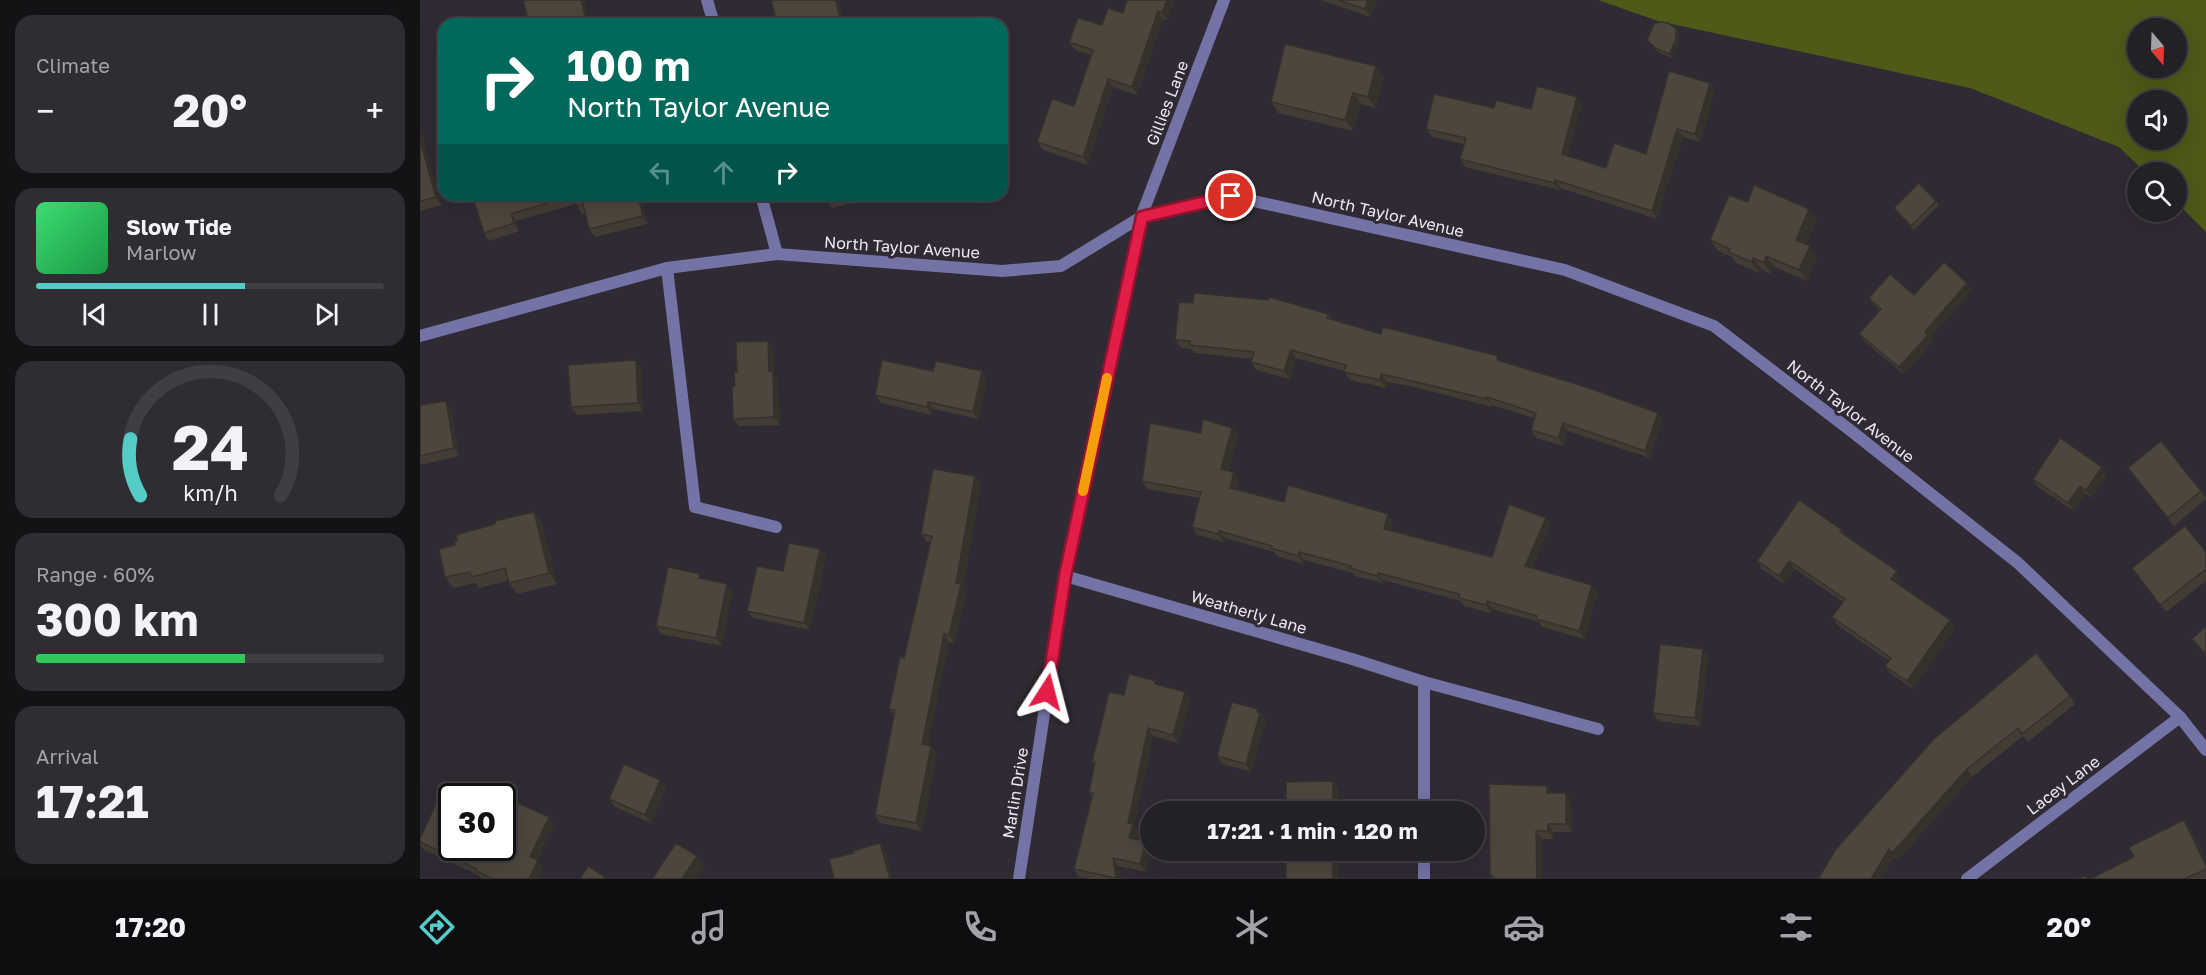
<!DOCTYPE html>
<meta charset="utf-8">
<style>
body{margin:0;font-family:"Golos Text",sans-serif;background:#2f2d32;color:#f1f3f6;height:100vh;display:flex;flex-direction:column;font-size:22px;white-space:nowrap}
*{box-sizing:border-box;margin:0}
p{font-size:20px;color:#a3a3a7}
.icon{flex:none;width:33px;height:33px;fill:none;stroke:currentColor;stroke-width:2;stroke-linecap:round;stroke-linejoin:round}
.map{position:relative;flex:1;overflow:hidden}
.panel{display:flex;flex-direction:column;gap:15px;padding:15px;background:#131215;width:420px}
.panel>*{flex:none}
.hud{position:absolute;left:18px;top:18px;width:570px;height:183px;border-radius:18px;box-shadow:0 6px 24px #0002,0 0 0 2px #403e43;background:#00695c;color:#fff;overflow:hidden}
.needle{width:39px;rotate:161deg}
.fabs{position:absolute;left:1707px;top:18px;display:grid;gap:12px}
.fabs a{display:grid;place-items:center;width:60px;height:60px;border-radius:50%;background:#232026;box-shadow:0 6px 24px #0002,0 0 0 2px #403e43;font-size:30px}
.speed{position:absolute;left:18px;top:783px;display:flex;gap:12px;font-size:30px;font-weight:700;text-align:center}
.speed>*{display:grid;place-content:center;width:78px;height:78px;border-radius:50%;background:#232026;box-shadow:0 6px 24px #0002,0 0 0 2px #403e43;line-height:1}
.speed .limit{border:3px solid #111;border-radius:9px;background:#fff;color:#111}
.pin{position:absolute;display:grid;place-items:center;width:51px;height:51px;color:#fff;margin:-26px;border:3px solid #fff;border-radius:50%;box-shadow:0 2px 6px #0007}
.me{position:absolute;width:66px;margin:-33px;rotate:9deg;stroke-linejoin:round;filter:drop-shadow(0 0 4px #0008)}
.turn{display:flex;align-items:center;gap:21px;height:126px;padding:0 30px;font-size:27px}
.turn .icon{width:78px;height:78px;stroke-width:2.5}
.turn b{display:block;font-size:42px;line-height:51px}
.lanes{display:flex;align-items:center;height:57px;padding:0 30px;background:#0003;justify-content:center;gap:30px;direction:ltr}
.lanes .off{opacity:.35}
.big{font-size:45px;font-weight:700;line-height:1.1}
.panel .widget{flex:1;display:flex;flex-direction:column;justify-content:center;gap:9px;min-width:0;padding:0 21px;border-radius:18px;background:#2f2d32}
.panel .dial{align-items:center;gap:0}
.dial svg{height:156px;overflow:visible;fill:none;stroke:#403e43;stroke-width:7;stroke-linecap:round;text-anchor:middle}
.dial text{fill:#f1f3f6;stroke:none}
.song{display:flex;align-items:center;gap:18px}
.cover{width:72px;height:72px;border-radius:9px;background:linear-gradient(135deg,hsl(140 70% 55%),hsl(140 70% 35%))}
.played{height:6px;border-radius:3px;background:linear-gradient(90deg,#54cdc8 60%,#403e43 60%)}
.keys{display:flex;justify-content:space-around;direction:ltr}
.heat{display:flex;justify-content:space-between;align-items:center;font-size:33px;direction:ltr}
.charge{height:9px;border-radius:4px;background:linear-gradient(90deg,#34c759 60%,#403e43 0)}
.trip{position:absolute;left:720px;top:801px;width:345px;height:60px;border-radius:30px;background:#232026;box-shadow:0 6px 24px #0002,0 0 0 2px #403e43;font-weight:700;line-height:60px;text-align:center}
.menu{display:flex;height:96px;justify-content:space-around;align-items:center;background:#0e0d0f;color:#a3a3a7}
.menu .icon{width:42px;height:42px}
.menu .on{color:#54cdc8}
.menu b{font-size:27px;color:#f1f3f6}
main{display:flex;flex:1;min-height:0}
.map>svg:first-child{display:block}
.green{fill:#4f5918;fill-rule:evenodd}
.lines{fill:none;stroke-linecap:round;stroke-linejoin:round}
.service{stroke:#7373a5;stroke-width:12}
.minor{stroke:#7373a5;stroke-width:12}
.tertiary{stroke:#7373a5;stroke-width:12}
.wall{fill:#423c34}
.shaded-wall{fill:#36312b}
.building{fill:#4d463d;stroke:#36312b;stroke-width:1.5}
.route-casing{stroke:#92132f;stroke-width:15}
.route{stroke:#e11d48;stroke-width:10}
.slow{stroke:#f59e0b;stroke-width:10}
.labels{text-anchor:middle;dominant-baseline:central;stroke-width:6;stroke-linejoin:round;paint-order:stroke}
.street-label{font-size:16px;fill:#ede9f0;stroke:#2f2a33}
</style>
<main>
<section class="panel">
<div class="widget"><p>Climate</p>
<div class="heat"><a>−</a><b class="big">20°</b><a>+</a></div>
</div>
<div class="widget">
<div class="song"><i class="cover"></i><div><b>Slow Tide</b><p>Marlow</p></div></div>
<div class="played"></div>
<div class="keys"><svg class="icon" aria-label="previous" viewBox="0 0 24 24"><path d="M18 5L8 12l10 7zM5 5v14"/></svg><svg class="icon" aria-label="pause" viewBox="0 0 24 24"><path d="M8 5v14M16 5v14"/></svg><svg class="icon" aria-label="next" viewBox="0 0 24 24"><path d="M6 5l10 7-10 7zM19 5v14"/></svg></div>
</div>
<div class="widget dial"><svg viewBox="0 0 100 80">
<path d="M14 69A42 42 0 1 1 86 69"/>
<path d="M14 69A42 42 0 0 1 9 40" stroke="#54cdc8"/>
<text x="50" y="56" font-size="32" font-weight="700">24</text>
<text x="50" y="72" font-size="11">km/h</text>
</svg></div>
<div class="widget"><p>Range · 60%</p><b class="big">300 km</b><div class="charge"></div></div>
<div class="widget"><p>Arrival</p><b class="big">17:21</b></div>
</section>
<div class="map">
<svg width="1786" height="879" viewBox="0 0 1786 879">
<rect width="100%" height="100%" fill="#2f2a33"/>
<path class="green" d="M1178 0H1786V232L1757 203 1756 172H1725L1699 147 1550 88 1238 21ZM1718 28H1756V68H1718ZM1718 100H1756V140H1718Z"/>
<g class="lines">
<g class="service">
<path d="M247 268 275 507 356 527"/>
<path d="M1004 682 1178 729"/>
</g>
<g class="minor">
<path d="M287 0 294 24"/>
<path d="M341 195 357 254"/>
<path d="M645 576 932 659 1004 682V812"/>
<path d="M1004 850V879"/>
<path d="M599 879 645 576 721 217 804 0"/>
<path d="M1547 879 1760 717"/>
</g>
<path class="tertiary" d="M0 336 247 268 357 254 582 271 641 266 721 217 811 196 1145 270 1294 326 1430 430 1598 563 1760 717 1786 750"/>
</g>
<g class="wall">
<path d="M707 0H755L748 20 743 19 717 95 693 87 668 165 623 150 617 142 654 106 671 55 655 50 649 42 703 13Z"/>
<path d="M900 0H957L951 17Z"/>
<path d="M1256 28 1259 32V43L1252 58 1238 52 1227 40Z"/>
<path d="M964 77 956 108 941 104 933 131 858 113 851 102Z"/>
<path d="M1290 83 1295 90 1280 142 1263 137 1237 219 1140 188V190L1045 167 1040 159 1044 144 1012 137 1006 129 1074 108 1111 109 1162 104 1148 156 1186 168 1226 154Z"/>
<path d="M0 132 2 134 21 205 0 211Z"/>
<path d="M52 195H220L222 197 228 224 175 237 169 229 165 213 162 214 156 204 96 221 99 231 69 241 64 233Z"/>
<path d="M406 195H464L412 208 407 200Z"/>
<path d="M1516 201 1519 205 1494 230 1474 208Z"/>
<path d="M1328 202 1397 220 1386 245 1397 257 1387 281 1354 267 1351 274 1341 269 1339 273 1316 263 1312 257 1298 251 1290 240Z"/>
<path d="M1547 283 1552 290 1510 338 1513 342 1484 374 1444 341 1439 334 1459 310 1454 305 1449 298 1494 295Z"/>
<path d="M908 314 913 320 961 334 1082 362 1238 413 1243 421 1230 458 1148 431 1144 446 1116 438 1111 430 1114 418 1072 405V407L990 386 967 382 966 388 930 380 924 372 925 371 876 358 870 379 836 370 831 362 832 359 774 353 772 349 761 348 755 340Z"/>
<path d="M348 341 353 349 354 374 358 379 360 425 319 426 313 419 315 386 317 372Z"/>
<path d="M221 368 223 411 157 415 151 407Z"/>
<path d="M513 371 567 378 558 419 513 409 512 415 461 403 455 395Z"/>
<path d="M0 405 31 409 39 456 0 465Z"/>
<path d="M812 428 818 436 808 471 814 472 820 480 817 490 864 502 973 522 971 530 1072 557 1131 525 1112 568 1178 593 1164 639 1122 627 1119 622 1072 609 1071 613 1044 606 1041 601 963 580V583L935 576 933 573 884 560 883 564 857 556 854 552 805 538 804 542 777 535 772 527 780 498 727 489 722 481 781 433Z"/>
<path d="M1708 468 1781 491 1786 498V499L1754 526Z"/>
<path d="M1688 474 1672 498 1665 494 1654 511 1618 487 1613 479Z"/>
<path d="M555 476 561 484 543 587 546 592 535 643 529 642 508 745 511 746 517 753 502 831 460 823 455 815 474 715 469 709 484 658 510 542H507L501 534Z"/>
<path d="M114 512 122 523 137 584 97 594 88 581 59 588 56 583 33 588 25 577 35 545 75 524Z"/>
<path d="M1422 530 1427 537 1482 579 1478 584 1535 628 1493 689 1471 674 1465 666 1469 661 1417 625 1412 617 1423 602 1375 569 1364 584 1342 569 1337 561Z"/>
<path d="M400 549 406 557 390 630 333 618 327 611 363 571Z"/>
<path d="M1786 552V581L1746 612 1712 568Z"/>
<path d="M284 580 307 584 312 592 302 646 241 634 236 626Z"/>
<path d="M1283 649 1288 656 1281 726 1238 721 1233 713Z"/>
<path d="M739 685 770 700 758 743 733 736 714 826 718 832 716 839 726 841 730 848 726 872 698 866 701 879H669L659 877 654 869 672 796 669 792 675 765 672 762 704 695Z"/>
<path d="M1650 696 1655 704 1608 742 1603 736 1552 777 1478 860 1474 857 1461 879H1398L1514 739Z"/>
<path d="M838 709 846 721 831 772 802 764 797 756Z"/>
<path d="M246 788 231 823 195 807 189 799Z"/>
<path d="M1132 793H1146L1151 800 1152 832H1133V839H1122V879H1072L1070 876Z"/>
<path d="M88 818 134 825 117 860 123 868 118 879H62L58 875 4 850 0 844V839Z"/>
<path d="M1770 828 1786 862V879H1670Z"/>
</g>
<g class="shaded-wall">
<path d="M161 0H163L165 2 170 24H167Z"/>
<path d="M416 0H419L425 24H421Z"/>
<path d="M747 0H755L748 20 742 13Z"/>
<path d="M948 0H957L951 17 945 9Z"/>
<path d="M738 11 743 19 717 95 712 87Z"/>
<path d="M1256 28 1259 32V43L1252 58 1249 54Z"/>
<path d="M956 66 964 77 956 108 948 97Z"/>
<path d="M688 79 693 87 668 165 663 157Z"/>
<path d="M1290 83 1295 90 1280 142 1275 134Z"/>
<path d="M933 93 941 104 933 131 925 120Z"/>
<path d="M1157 97 1162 104 1147 162 1142 154Z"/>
<path d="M1257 129 1263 137 1237 219 1232 211Z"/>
<path d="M0 132 2 134 21 205 16 197 0 140Z"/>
<path d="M1135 180 1140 188V190L1134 183Z"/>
<path d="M218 195H220L222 197 228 224 223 216Z"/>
<path d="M1389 209 1397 220 1384 252 1376 240Z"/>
<path d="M91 214 96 221 99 231 94 223Z"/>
<path d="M1390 246 1397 257 1387 281 1379 270Z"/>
<path d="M1346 256 1354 267 1351 274 1344 263Z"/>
<path d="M1333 258 1341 269 1339 273 1332 262Z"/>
<path d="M1547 283 1552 290 1510 338 1513 342 1484 374 1479 367 1505 332Z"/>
<path d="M348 341 353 349 354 374 358 379 360 425 354 417 349 371Z"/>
<path d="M871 350 876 358 870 379 864 371Z"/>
<path d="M216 360 221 368 223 411 218 403Z"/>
<path d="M562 371 567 378 558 419 553 412Z"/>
<path d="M961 374 967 382 966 388 960 380Z"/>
<path d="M1067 397 1072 405V407L1067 399Z"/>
<path d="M26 401 31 409 39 456 34 448Z"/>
<path d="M508 402 513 409 512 415 507 407Z"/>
<path d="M1238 413 1243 421 1230 458 1225 451Z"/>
<path d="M1143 423 1148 431 1144 446 1138 438Z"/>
<path d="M812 428 818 436 806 476 801 469Z"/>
<path d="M1682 467 1688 474 1672 498 1666 490Z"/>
<path d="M814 472 820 480 816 495 810 488Z"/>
<path d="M555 476 561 484 543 587 546 592 535 643 529 635 536 583Z"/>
<path d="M1660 486 1665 494 1654 511 1648 503Z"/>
<path d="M114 512 122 523 137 584 129 573Z"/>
<path d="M968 514 973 522 969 536 964 529Z"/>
<path d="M1126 518 1131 525 1110 574 1105 566Z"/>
<path d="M799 531 805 538 804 542 798 534Z"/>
<path d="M400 549 406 557 390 630 384 623Z"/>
<path d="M879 552 884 560 883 564 878 556Z"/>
<path d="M1369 561 1375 569 1364 584 1359 576Z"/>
<path d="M1477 571 1482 579 1477 587 1471 579Z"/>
<path d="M958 573 963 580V583L957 576Z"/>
<path d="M307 584 312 592 302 646 296 638Z"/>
<path d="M1172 585 1178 593 1164 639 1159 631Z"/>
<path d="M1067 601 1072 609 1071 613 1066 605Z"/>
<path d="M1530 620 1535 628 1493 689 1487 681Z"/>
<path d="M524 634 529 642 507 752 502 744Z"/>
<path d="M1283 649 1288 656 1281 726 1275 718Z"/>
<path d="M765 692 770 700 758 743 753 735Z"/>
<path d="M838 709 846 721 831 772 826 764Z"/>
<path d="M728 728 733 736 714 826 718 832 715 845 709 838 708 823Z"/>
<path d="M511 746 517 753 502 831 496 823Z"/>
<path d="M1547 769 1552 777 1478 860 1472 853Z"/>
<path d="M240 780 246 788 231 823 225 815Z"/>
<path d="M913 781 919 789V812H913Z"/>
<path d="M1127 786 1133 794 1127 793Z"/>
<path d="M1146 793 1151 800 1152 832 1146 824Z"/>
<path d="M129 817 134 825 115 865 110 857Z"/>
<path d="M1764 820 1770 828 1786 862V866Z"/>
<path d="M1128 824 1133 832V839L1128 831Z"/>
<path d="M1116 831 1122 839V879H1117Z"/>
<path d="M726 841 730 848 731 850 726 872 720 864Z"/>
<path d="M460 843 466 851 473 879H470Z"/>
<path d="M1469 849 1474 857 1461 879H1451Z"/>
<rect x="913" y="850" width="6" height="29"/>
<path d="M277 856 285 867 277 879H262Z"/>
<path d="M693 858 698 866 701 879 696 878Z"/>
<path d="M118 860 123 868 118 879H109Z"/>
</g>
<g class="building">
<path d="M103 0H161L167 24H109Z"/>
<path d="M351 0H416L421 24H357Z"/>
<path d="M707 0H747L742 13 738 11 712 87 688 79 663 157 617 142 632 99 654 106 673 50 649 42 658 18 682 25 688 8 703 13Z"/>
<path d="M918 0H948L945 9Z"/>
<path d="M1240 22 1248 23 1256 28V39L1249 54 1235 48 1227 40 1234 24Z"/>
<path d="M865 44 956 66 948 97 933 93 925 120 851 102Z"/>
<path d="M1249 71 1290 83 1275 134 1257 129 1232 211 1135 180 1134 183 1040 159 1046 138 1006 129 1014 94 1074 108 1076 100 1111 109 1117 86 1157 97 1142 154 1186 168 1194 143 1226 154Z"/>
<path d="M0 140 16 197 0 201Z"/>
<path d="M1499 183 1516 201 1491 226 1474 208Z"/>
<path d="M1334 185 1389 209 1376 240 1390 246 1379 270 1346 256 1344 263 1333 258 1332 262 1308 252 1310 249 1290 240 1309 195 1328 202Z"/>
<path d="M52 195H153L91 214 94 223 64 233Z"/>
<path d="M154 195H218L223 216 169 229 163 204 157 206Z"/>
<path d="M406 195H428L407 200Z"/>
<path d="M1524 262 1547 283 1505 332 1508 335 1479 367 1439 334 1461 309 1449 298 1470 274 1494 295Z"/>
<path d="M774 293 848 300 849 297 908 314 907 318 961 334 963 327 1078 356 1077 360 1163 386 1238 413 1225 451 1143 423 1138 438 1111 430 1116 413 1067 397V399L984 379 961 374 960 380 924 372 926 365 871 350 864 371 831 362 834 352 769 345 770 341 755 340 759 302 773 303Z"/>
<path d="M348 341 349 371H353L354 417 313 419 312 386H315L314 372H317L316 342Z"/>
<path d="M216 360 218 403 151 407 148 365Z"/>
<path d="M462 360 513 371 516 361 562 371 553 412 508 402 507 407 455 395Z"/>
<path d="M26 401 34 448 0 456V405Z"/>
<path d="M783 419 812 428 801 469 814 472 810 488 864 502 868 485 968 514 964 529 1072 557 1089 504 1126 518 1105 566 1172 585 1159 631 1116 619 1117 616 1067 601 1066 605 1039 598V594L958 573 957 576 930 568 931 566 879 552 878 556 851 548 852 546 799 531 798 534 772 527 781 492 722 481 730 423 781 433Z"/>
<path d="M1640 438 1682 467 1666 490 1660 486 1648 503 1613 479Z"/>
<path d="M1741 441 1781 491 1748 518 1708 468Z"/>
<path d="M513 469 555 476 536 583 541 584 529 635 524 634 502 744 511 746 496 823 455 815 475 710 469 709 480 657 484 658 512 536 501 534Z"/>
<path d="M1379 500 1422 530 1420 532 1477 571 1471 579 1530 620 1487 681 1465 666 1471 658 1412 617 1425 599 1369 561 1359 576 1337 561Z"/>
<path d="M114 512 129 573 89 583 85 568 52 577 50 572 25 577 19 549 35 545 34 541H37L36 535 75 524V521Z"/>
<path d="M1765 526 1786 552V569L1740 605 1712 568Z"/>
<path d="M369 543 400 549 384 623 327 611 337 566 363 571Z"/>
<path d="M248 567 280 574 279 578 307 584 296 638 236 626Z"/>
<path d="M1786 626V655L1772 639Z"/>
<path d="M1240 644 1283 649 1275 718 1233 713Z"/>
<path d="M1616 653 1650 696 1602 734 1598 728 1547 769 1472 853 1469 849 1451 879H1398L1416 849 1514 739Z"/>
<path d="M709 674 736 681 735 684 765 692 753 735 728 728 708 823 713 824 709 838 726 841 720 864 693 858 696 878 654 869 673 793 669 792 675 762H672L689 692 704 695Z"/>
<path d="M812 702 838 709 837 712 840 713 826 764 797 756Z"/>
<path d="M204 764 240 780 225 815 189 799Z"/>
<path d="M913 781V812H866V782Z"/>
<path d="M1069 784 1127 786V793H1146V824H1128V831H1116L1117 879H1073V876H1070Z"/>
<path d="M23 788 42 796H32V848H82V815L88 818 96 802 129 817 110 857 118 860 109 879H73L56 871 57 869 0 842V839Z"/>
<path d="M1764 820 1786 866V869L1765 879H1670L1714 857 1709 847Z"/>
<path d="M256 843 277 856 262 879H232Z"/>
<path d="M460 843 470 879H414L409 859 434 853 433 851Z"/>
<rect x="866" y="850" width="47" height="29"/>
<path d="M168 866 188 879H160Z"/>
<path d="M1666 875 1668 879H1658Z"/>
</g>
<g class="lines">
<g class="route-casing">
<path id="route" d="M627 692 645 576 722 217 811 196"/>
</g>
<use href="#route" class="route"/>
<path class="slow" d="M663 491 687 378"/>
</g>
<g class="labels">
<g class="street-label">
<text transform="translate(747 103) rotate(-69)">Gillies Lane</text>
<text transform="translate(968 214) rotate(13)">North Taylor Avenue</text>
<text transform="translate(482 247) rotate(4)">North Taylor Avenue</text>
<text transform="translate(1431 411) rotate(38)">North Taylor Avenue</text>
<text transform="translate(829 612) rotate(16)">Weatherly Lane</text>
<text transform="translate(1643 785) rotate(-37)">Lacey Lane</text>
<text transform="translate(595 793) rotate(-81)">Marlin Drive</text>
</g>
</g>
</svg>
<div class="fabs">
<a><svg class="needle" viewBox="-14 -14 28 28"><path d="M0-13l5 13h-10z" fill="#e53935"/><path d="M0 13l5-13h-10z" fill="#a3a3a7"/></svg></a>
<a><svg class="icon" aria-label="sound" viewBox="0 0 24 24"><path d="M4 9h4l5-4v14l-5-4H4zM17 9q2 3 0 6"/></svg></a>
<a><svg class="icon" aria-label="search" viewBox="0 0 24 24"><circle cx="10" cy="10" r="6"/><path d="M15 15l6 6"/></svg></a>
</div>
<div class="speed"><div class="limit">30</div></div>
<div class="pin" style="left:811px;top:196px;background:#d93025"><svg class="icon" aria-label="arrive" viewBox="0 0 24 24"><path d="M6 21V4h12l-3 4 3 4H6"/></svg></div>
<svg class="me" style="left:627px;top:692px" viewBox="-20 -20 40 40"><path d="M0-17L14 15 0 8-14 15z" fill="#e11d48" stroke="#fff" stroke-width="4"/></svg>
<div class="trip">17:21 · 1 min · 120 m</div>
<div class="hud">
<div class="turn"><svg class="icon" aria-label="right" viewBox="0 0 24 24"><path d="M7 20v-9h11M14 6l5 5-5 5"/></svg><div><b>100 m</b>North Taylor Avenue</div></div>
<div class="lanes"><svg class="icon off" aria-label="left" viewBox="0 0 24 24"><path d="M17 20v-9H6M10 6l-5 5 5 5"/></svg><svg class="icon off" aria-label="ahead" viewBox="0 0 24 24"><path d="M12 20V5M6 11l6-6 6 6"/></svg><svg class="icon" aria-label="right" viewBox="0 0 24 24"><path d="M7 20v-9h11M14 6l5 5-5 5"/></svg></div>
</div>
</div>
</main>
<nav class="menu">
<b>17:20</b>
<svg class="icon on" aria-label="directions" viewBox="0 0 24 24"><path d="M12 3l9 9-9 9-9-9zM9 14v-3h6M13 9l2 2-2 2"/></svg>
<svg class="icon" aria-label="music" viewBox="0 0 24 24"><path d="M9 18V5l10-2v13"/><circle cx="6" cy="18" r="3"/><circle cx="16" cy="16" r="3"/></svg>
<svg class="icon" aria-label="phone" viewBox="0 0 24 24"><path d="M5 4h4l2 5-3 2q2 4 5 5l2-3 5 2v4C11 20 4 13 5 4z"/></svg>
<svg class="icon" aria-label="climate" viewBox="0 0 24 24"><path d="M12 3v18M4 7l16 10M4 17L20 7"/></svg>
<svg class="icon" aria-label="car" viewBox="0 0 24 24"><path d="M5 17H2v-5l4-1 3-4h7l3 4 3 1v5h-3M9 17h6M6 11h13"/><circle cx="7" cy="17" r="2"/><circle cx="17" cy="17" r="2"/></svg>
<svg class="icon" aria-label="filters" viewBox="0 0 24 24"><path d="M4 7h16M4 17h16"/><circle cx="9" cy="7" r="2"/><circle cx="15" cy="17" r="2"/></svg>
<b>20°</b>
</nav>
